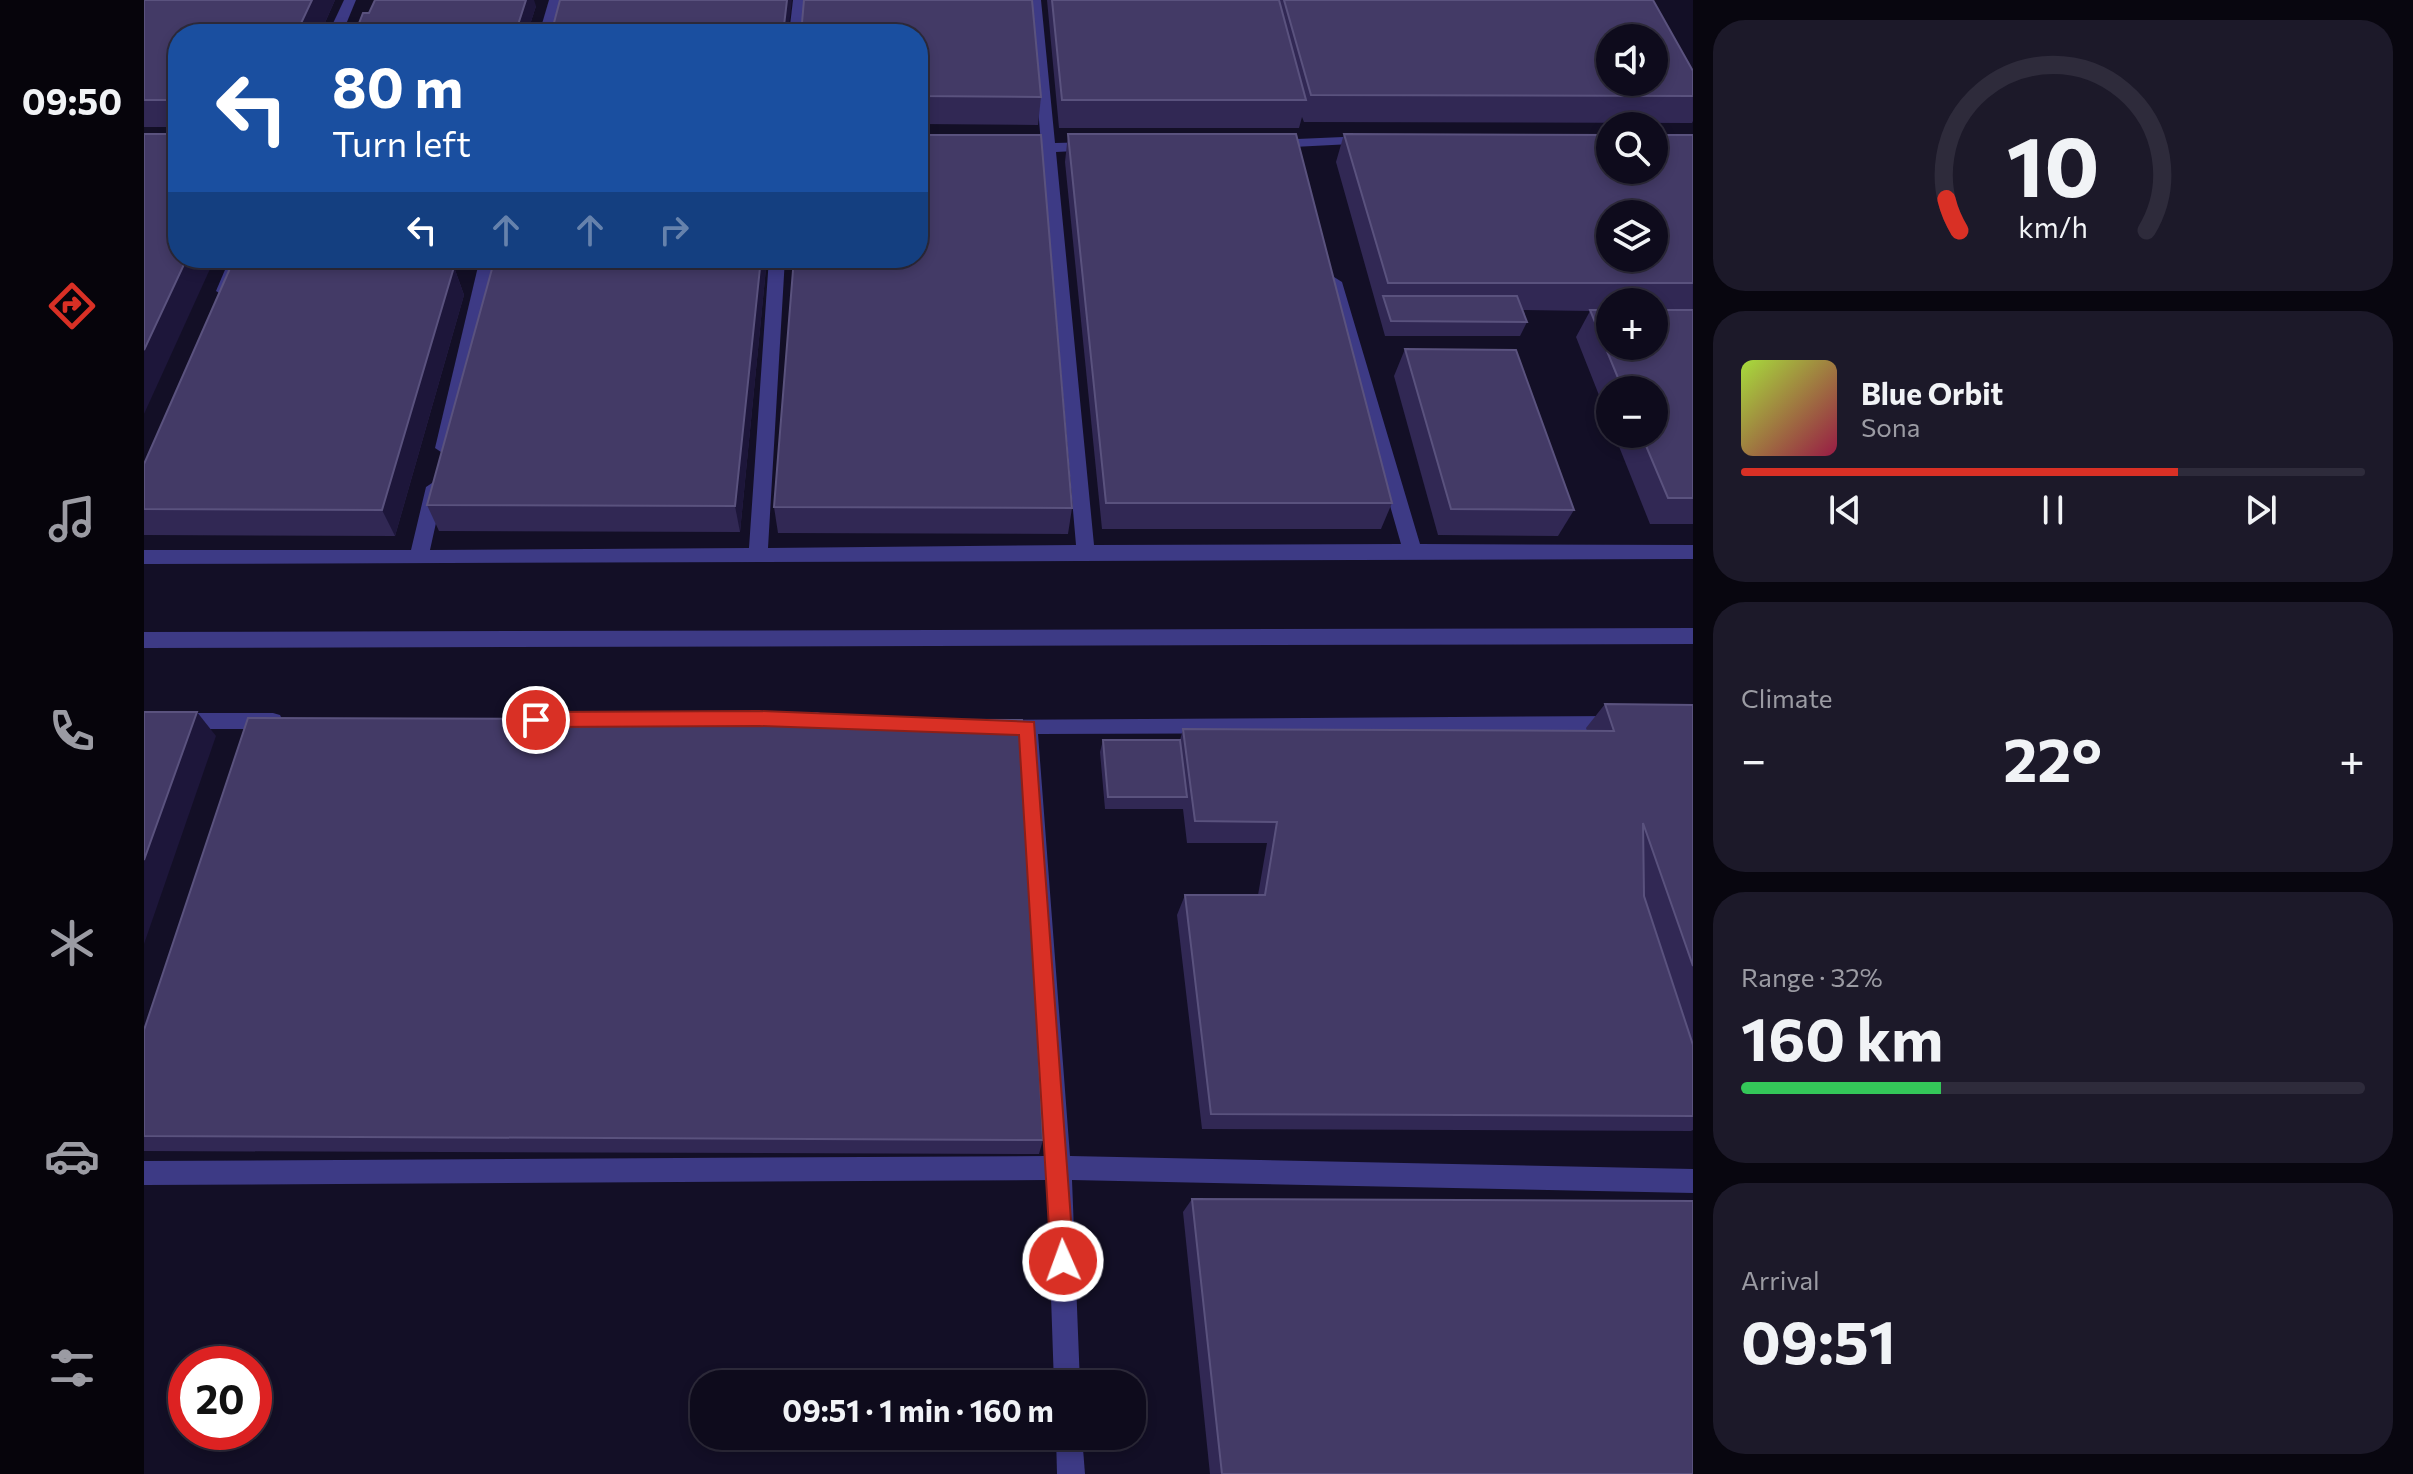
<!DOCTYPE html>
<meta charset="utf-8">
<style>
body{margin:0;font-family:Commissioner,sans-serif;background:#1c1929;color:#f1f3f6;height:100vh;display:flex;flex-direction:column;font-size:30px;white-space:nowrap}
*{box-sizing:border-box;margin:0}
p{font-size:26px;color:#9b9ba3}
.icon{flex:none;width:44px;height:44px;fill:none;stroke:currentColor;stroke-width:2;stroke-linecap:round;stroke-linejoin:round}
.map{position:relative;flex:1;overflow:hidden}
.panel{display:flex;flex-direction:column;gap:20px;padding:20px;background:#08060f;width:720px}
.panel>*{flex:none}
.hud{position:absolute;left:24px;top:24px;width:760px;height:244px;border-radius:32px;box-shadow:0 4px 12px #0003,0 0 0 2px #2e2b3b;background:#1a4fa0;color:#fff;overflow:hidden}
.buttons{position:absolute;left:1452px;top:24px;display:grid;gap:16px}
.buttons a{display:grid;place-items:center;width:72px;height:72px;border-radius:50%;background:#0e0b1c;box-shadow:0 4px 12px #0003,0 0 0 2px #2e2b3b;font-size:40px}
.speed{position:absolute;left:24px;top:1346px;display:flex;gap:16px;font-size:40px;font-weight:700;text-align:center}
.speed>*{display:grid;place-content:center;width:104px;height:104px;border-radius:50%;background:#0e0b1c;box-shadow:0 4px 12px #0003,0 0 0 2px #2e2b3b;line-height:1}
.speed .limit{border:12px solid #d22;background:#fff;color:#111}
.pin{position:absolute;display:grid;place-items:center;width:68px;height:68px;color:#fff;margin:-34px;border:4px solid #fff;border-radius:50%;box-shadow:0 2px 8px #0007}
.me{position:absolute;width:88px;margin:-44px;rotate:358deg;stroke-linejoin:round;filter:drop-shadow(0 0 6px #0008)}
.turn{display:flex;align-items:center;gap:28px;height:168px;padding:0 32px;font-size:36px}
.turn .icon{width:104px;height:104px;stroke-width:2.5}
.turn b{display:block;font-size:56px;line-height:68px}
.lanes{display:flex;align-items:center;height:76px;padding:0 32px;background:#0003;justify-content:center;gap:40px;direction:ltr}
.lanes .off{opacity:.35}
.big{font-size:60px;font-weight:700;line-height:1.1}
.panel .widget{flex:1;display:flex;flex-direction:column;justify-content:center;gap:12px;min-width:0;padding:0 28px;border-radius:32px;background:#1c1929}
.panel .dial{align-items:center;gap:0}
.dial svg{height:208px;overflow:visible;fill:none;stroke:#2e2b3b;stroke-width:7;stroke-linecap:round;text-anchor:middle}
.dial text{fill:#f1f3f6;stroke:none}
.song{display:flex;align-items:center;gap:24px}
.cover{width:96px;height:96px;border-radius:12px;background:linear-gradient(135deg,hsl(80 70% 55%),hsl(340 70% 35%))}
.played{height:8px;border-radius:4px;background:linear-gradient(90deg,#d93025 70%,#2e2b3b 70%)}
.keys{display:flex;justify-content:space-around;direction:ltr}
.heat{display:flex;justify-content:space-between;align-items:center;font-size:44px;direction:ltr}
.charge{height:12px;border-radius:6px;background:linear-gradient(90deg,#34c759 32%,#2e2b3b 0)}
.trip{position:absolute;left:546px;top:1370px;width:456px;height:80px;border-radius:32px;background:#0e0b1c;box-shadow:0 4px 12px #0003,0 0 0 2px #2e2b3b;font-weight:700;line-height:80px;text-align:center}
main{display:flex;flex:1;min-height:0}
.tabs{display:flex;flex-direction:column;width:144px;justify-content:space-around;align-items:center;background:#06040b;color:#9b9ba3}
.tabs .icon{width:56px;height:56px}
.tabs .current{color:#d93025}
.tabs b{font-size:36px;color:#f1f3f6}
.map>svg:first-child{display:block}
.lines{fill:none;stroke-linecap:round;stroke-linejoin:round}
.minor{fill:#3d3a85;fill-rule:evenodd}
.wall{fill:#312854;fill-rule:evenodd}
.shaded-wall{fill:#1d163a}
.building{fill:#433a66;stroke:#5a527e;stroke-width:2;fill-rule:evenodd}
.route{fill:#d93025;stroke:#8d1f18;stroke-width:2}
</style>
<main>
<nav class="tabs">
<b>09:50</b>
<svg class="icon current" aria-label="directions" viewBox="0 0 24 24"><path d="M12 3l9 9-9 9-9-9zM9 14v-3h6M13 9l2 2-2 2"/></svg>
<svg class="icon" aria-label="music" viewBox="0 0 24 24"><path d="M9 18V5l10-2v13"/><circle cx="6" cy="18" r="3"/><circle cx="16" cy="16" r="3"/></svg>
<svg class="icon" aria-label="phone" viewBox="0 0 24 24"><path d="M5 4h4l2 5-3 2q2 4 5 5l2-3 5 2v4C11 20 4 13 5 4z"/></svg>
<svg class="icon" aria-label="climate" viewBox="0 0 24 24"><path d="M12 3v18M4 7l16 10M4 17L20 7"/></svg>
<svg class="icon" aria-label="car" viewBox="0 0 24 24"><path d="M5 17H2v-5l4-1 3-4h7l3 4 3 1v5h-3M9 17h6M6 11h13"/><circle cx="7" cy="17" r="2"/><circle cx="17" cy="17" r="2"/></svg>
<svg class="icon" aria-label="filters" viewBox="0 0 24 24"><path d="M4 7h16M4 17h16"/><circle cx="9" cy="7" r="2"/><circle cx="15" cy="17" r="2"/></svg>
</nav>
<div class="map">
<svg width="1549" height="1474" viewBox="0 0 1549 1474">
<rect width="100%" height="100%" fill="#130f26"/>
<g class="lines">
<g class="minor">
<path d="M200 0H212L198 34H184Z"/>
<path d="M405 0H417L409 34H395Z"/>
<path d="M649 0H661L659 34H645Z"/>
<path d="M885 0H897L911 143 950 142 957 146 950 150 912 152 950 545 1257 544 1182 282 1190 277 1198 282 1276 544 1549 545V559L0 564V550H267L282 487 291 481 300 487 286 550 605 548 625 258H641L624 548 932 545 898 152 870 153 863 149 870 145 897 144Z"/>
<path d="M1222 136 1227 137V143L1130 148 1123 144 1130 140Z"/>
<path d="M86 258H102L88 291 80 296 72 291Z"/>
<path d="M336 258H352L309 448 300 454 291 448Z"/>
<path d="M1549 628V644L0 648V632Z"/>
<path d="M477 711 673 712 680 714 683 720 680 726 673 728 477 727 470 725 467 719 470 713Z"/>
<path d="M0 713H129L136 715 139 721 136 727 129 729H0Z"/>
<path d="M1473 716 1480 718 1483 724 1480 730 1473 732 894 734 926 1156 1549 1169V1193L928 1180 936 1384H910L903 1180 0 1185V1161L902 1156 875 734 846 732 843 726 846 720Z"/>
<path d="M912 1436H938L941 1474H913Z"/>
</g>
</g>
<g class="wall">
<path d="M0 0H191L176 34H34V127H0Z"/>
<path d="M903 0H1509L1549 96V121L1548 123 1160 122 1158 117 1155 128H915Z"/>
<path d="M392 6 383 34H213L212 31Z"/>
<path d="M774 34 897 97 894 125 774 124Z"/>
<path d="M924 134 1248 503 1237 529H958L921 162Z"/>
<path d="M1200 134 1549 135V524H1506L1470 434H1510V390H1466V423L1432 337 1446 311 1378 310 1383 322 1376 336H1241L1192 162ZM1466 302H1510V346H1466Z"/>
<path d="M106 258H329L327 266 110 265Z"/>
<path d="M623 258 596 532 295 531 283 505Z"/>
<path d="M310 267 320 295 251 536 0 535V509Z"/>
<path d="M1261 349 1430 510 1414 536 1294 535 1250 376Z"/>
<path d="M630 507 928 508 924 534 634 533Z"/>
<path d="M1461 704 1549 705V1130L1547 1131 1058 1129 1033 915 1041 895H1114L1123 843H1043L1039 809H961L956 752 959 740H1036L1039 729 1443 731 1442 728Z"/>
<path d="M0 1030 899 1140 895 1154 0 1151Z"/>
<path d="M1048 1199 1549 1474H1066L1039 1212Z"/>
</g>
<g class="shaded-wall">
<path d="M168 0H191L176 34H152Z"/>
<path d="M382 0H390L392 6 383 34H373L372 31Z"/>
<path d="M643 0H648L644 34H639Z"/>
<path d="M43 258H71L0 414V350Z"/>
<path d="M617 258H623L596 532 591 506Z"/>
<path d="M310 267 320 295 251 536 238 510Z"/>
<path d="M53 712 72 736 0 944V860Z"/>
</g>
<g class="building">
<path d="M0 0H168L152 34H34V100H0Z"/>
<path d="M231 0H382L372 31H212L219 13H225Z"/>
<path d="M416 0H643L639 34H407Z"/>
<path d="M660 0H888L897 97 774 96V34H657Z"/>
<path d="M908 0H1135L1162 100H918Z"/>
<path d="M1140 0H1509L1549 71V96L1167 95ZM1466 38H1510V82H1466Z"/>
<path d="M0 134H34V258H43L0 350Z"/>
<path d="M924 134H1152L1248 503H962Z"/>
<path d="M1200 134 1466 135V170H1510V135H1549V283H1244ZM1466 214H1510V258H1466Z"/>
<path d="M774 135H897L928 508 630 507 650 258H774Z"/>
<path d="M351 258H617L591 506 283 505Z"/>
<path d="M87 266 310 267 238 510 0 509V464Z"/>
<path d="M1239 296H1373L1383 322 1247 321Z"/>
<path d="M1446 310H1466V346H1510V310H1549V498H1524L1497 434H1510V390H1479Z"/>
<path d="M1261 349 1372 350 1430 510 1307 509Z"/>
<path d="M1461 704 1549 705V966L1499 823 1500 896 1549 1045V1116L1067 1114 1041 895H1121L1133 822 1051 821 1039 729 1470 731Z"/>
<path d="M0 712H53L0 860Z"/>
<path d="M104 718 878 720 899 1140 0 1136V1030Z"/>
<path d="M959 740H1036L1043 797H964Z"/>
<path d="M1048 1199 1549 1201V1474H1078Z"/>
</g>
<path class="route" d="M615 711 890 722 930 1261 927 1269 919 1272 911 1269 907 1261 875 735 615 726 392 727 383 720 392 712Z"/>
</svg>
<div class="buttons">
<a><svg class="icon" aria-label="sound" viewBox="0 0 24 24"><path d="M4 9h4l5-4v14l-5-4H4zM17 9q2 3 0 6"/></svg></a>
<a><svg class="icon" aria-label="search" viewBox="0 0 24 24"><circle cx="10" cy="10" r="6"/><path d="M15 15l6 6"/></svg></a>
<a><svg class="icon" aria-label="layers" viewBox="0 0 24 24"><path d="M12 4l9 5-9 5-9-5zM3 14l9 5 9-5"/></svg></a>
<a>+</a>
<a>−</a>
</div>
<div class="speed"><div class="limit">20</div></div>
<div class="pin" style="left:392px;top:720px;background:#d93025"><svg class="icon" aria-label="arrive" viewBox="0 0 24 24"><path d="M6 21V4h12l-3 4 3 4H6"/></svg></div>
<svg class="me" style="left:919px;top:1261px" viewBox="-20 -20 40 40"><circle r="17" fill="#d93025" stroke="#fff" stroke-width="3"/><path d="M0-11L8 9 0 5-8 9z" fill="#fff"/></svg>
<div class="trip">09:51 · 1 min · 160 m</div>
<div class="hud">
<div class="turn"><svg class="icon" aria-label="left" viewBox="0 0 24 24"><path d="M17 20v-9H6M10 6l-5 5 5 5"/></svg><div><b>80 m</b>Turn left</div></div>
<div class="lanes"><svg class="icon" aria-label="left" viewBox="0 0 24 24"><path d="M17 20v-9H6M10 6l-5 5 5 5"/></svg><svg class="icon off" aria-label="ahead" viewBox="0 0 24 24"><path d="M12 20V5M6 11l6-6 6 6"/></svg><svg class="icon off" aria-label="ahead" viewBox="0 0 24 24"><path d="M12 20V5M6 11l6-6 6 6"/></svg><svg class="icon off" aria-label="right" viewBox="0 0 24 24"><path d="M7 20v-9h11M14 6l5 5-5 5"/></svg></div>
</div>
</div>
<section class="panel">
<div class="widget dial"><svg viewBox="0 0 100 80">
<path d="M14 69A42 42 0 1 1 86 69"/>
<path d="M14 69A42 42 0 0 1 9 57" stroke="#d93025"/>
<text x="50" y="56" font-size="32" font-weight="700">10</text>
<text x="50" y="72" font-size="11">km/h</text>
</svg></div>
<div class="widget">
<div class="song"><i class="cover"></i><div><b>Blue Orbit</b><p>Sona</p></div></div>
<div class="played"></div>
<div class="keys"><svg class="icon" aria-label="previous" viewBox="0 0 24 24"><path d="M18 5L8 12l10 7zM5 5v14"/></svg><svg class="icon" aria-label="pause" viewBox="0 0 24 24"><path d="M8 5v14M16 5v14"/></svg><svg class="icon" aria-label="next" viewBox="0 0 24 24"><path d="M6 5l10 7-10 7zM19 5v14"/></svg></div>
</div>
<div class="widget"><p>Climate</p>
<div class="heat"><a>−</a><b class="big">22°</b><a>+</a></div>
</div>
<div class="widget"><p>Range · 32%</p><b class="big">160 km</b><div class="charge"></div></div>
<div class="widget"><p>Arrival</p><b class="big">09:51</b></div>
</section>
</main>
